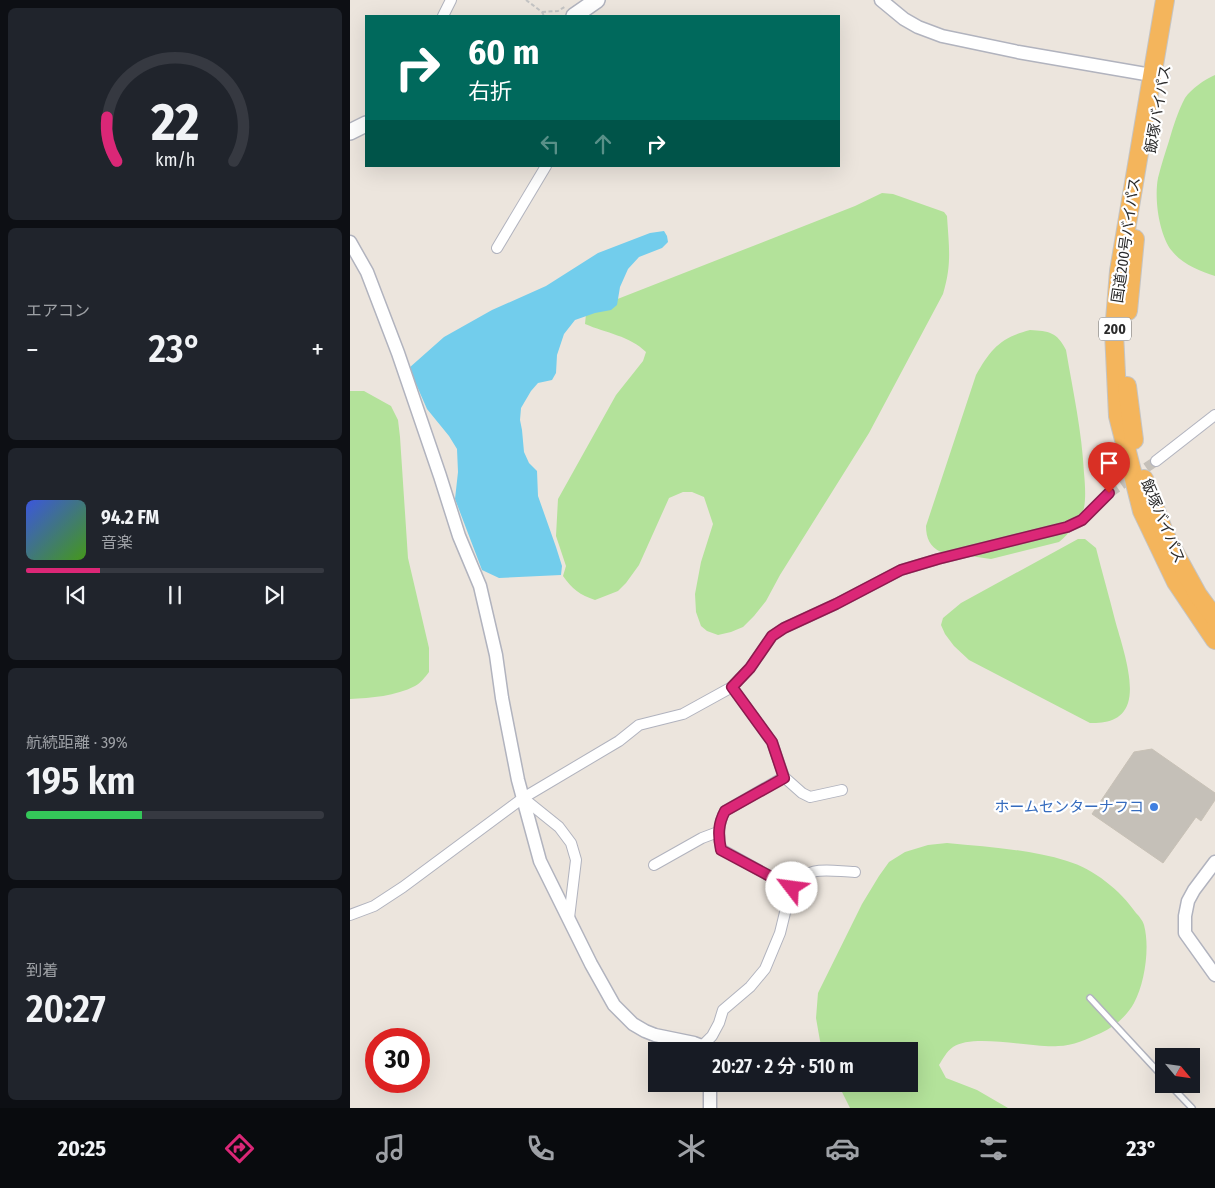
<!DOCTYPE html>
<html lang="ja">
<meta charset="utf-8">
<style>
body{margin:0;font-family:"Fira Sans Condensed","Noto Sans JP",sans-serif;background:#20242c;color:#f1f3f6;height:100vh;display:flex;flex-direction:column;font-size:19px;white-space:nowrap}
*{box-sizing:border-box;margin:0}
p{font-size:16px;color:#9ea1a6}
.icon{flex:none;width:28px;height:28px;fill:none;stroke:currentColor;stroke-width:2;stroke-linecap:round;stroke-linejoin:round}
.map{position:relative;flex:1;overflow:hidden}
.sheet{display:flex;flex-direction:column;gap:8px;padding:8px;background:#0d0f14;width:350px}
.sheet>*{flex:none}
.hud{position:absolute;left:15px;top:15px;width:475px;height:152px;border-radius:0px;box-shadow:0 5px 20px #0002;background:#00695c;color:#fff;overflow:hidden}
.needle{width:32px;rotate:119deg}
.fabs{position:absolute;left:805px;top:1048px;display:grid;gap:10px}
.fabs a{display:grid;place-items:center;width:45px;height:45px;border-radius:0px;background:#171b24;box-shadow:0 5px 20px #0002;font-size:25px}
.speed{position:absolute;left:15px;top:1028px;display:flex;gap:10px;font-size:25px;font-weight:700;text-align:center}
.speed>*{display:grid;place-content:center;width:65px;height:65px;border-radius:50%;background:#171b24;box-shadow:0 5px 20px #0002;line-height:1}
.speed .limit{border:8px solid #d22;background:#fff;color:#111}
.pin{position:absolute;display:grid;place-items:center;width:42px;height:42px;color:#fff;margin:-51px -21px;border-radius:50% 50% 50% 0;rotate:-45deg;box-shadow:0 0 5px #0007}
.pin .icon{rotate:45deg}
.me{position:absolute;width:55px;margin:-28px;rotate:300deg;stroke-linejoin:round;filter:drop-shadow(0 0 4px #0008)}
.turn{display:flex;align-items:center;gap:18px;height:105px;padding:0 20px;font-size:22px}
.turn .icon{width:65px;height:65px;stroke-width:2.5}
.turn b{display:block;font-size:35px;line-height:42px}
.lanes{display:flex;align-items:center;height:48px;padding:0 20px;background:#0003;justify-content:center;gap:25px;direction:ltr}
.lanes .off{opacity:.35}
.big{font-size:38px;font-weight:600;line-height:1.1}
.sheet .tile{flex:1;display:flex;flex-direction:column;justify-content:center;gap:8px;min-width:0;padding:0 18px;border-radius:8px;background:#20242c}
.sheet .dial{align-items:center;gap:0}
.dial svg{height:130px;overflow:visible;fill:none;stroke:#363941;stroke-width:7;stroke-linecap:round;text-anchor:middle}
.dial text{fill:#f1f3f6;stroke:none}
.song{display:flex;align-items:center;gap:15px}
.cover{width:60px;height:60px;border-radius:8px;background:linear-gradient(135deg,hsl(230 70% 55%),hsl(100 70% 35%))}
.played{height:5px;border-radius:2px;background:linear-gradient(90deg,#db2777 25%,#363941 25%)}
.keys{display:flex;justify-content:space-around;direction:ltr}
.heat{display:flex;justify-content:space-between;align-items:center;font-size:28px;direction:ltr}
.charge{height:8px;border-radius:4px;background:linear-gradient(90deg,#34c759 39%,#363941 0)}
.trip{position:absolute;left:298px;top:1042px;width:270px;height:50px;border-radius:0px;background:#171b24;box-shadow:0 5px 20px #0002;font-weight:600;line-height:50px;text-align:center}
.tab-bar{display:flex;height:80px;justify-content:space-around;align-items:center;background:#090b0e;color:#9ea1a6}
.tab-bar .icon{width:35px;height:35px}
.tab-bar .current{color:#db2777}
.tab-bar b{font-size:22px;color:#f1f3f6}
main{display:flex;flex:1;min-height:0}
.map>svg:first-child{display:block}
.green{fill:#b3e29a}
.water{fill:#72cdec}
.building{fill:#c5c0b8;stroke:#c8c1b6}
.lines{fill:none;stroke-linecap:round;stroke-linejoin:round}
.minor-tunnel{stroke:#c5c0b9;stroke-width:10;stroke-dasharray:10 5;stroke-linecap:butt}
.service-casing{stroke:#b1b3be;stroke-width:8}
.minor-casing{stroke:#b1b3be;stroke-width:12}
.tertiary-casing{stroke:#b1b3be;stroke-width:15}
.secondary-casing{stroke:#b1b3be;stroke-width:18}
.trunk-casing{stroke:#c4c4c4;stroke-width:20}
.path{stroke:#c4c4c4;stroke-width:2;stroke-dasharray:4 2.5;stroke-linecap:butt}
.service{stroke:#fff;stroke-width:5}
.minor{stroke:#fff;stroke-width:10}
.tertiary{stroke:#fff;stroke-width:12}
.secondary{stroke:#fff;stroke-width:15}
.trunk{stroke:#f4b55c;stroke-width:18}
.route-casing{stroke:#8e194d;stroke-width:12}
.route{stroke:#db2777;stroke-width:9}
.shop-dot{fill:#3f7fe0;stroke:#fff;stroke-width:2}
.labels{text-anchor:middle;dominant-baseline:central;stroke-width:4.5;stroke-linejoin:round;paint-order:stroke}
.shield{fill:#fff;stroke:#6b6b6b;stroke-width:1}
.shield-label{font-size:14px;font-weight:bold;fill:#2b2b2b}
.street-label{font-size:15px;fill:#2b2b2b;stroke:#fff}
.shop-label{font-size:15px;fill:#366cbe;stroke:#fff;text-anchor:end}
</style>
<main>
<section class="sheet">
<div class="tile dial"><svg viewBox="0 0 100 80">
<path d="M14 69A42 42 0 1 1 86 69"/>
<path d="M14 69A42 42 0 0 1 8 42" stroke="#db2777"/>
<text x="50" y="56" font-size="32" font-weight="700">22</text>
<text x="50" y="72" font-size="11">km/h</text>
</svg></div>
<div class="tile"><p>エアコン</p>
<div class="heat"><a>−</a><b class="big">23°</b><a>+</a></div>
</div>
<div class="tile">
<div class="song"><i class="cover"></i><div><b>94.2 FM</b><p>音楽</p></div></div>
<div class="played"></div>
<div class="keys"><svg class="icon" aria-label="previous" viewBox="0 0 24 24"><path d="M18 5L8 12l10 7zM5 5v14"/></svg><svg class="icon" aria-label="pause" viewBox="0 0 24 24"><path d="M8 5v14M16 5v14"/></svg><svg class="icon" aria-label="next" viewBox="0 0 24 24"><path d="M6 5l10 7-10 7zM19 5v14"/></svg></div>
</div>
<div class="tile"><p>航続距離 · 39%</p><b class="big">195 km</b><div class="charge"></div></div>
<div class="tile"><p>到着</p><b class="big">20:27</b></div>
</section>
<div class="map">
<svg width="865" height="1108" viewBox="0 0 865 1108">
<rect width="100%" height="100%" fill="#ece5dd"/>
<g class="green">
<path d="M865 75V276C850 271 832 264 822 251 809 235 804 198 808 178 811 166 815 153 819 141 823 127 828 111 835 98 842 88 854 80 865 75Z"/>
<path d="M532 193 543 194 594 212 597 216C599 248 602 264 593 294L519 433 430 575 416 601 404 616 393 627 381 632 368 635 357 631 351 626 346 612 345 594 351 562 363 524 354 497 342 492H333L319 498 289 565 276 583 268 591 245 600C230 595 222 589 213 576L216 566 206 536 208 499 266 395 293 361 296 352C280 336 256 333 235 324L236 314 242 309 505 206Z"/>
<path d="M680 330C699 331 707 332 716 350 723 391 732 432 734 473 735 484 736 497 734 508 730 520 719 534 709 542L641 559 591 552C580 547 576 538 576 526L626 375C641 349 650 338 680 330Z"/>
<path d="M0 391H14L41 406 48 420 50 437 58 558 79 648V672C75 677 71 683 65 686 46 696 21 698 0 699Z"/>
<path d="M728 539H735L746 548C752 572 759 596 765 620 771 642 785 681 778 703 772 721 756 723 740 723L619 660 604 646 595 634 591 625 593 618 611 603Z"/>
<path d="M597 843C638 847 678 849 717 861 744 869 770 890 786 913 789 916 793 921 794 925 800 947 795 983 784 1003 777 1016 764 1027 751 1033 737 1039 723 1046 708 1046 682 1048 623 1033 603 1047 596 1052 593 1059 589 1065L596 1078 627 1090 658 1108H500L488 1084H559V1051H474L470 1041 466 1018 468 993 512 904 529 876 539 862 555 852 578 845Z"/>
</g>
<path class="water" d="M314 231 317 236 318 242 312 248 289 257 278 269 270 287 267 305 261 310 245 313 225 320 214 334 207 355 206 373 202 380 188 383 181 391 171 408 170 420 172 430 174 452 179 463 187 471 188 496 206 547 212 566 211 575 149 578 132 570 105 499 108 472 107 449 99 436 77 409 59 368 94 337 142 310 196 286 248 253 300 233Z"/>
<path class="building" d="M802 749 865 793V800L851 821 846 817 813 863 742 814 784 752Z"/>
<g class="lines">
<path class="minor-tunnel" d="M759 493 806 461"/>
<g class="service-casing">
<g id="service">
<path d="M740 998 814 1078"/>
<path d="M819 1084 842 1108"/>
</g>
</g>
<g class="minor-casing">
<g id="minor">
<path d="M93 16 101 0"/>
<path d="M147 248 196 166"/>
<path d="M806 461 865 415"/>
<path d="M434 777 452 793 460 797 492 790"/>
<path d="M173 798 209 827 221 843 226 860 219 918"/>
<path d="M304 865 352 838 368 832"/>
<path d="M441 888C458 864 478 871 505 872"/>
<path d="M0 915 24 906 53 887 173 798 269 741 289 725 333 714 382 687 400 668 422 636 434 628 486 604 551 570 588 559 717 527 732 520 759 493"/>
<path d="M352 1046 362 1036 369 1023 373 1010 400 987 415 969 430 933 441 888 371 849C368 835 368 824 375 811L434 777 422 742 382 687"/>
</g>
</g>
<g class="tertiary-casing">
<g id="tertiary">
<path d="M531 0 554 19 568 27 592 36 668 52 813 77"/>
<path d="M0 242 17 272 48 353 90 476 109 536 130 586 146 655 152 698 168 780 190 861 241 964 264 1005 283 1024 295 1031 305 1035 344 1043 352 1046 355 1051"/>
<path d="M865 862 844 890 838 901 835 916V933L865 975"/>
<path d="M360 1108V1084"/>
</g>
</g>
<g class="secondary-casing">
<g id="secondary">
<path d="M224 16 247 0"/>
<path d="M0 132 16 124"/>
</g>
</g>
<g class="trunk-casing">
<g id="trunk">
<path d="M815 0 769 271 764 332 768 416 792 511 826 582 865 640"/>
<path d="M778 311 785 239"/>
<path d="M777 386 784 440"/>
<path d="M794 479 815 535 848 595 865 618"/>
</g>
</g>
<g class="path">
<path d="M176 0 192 12 194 16"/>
<path d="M192 12 208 11 216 6"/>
</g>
<use href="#service" class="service"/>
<use href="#minor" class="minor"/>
<use href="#tertiary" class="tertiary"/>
<use href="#secondary" class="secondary"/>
<use href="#trunk" class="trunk"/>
</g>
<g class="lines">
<g class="route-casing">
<path id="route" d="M442 888 371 850C368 835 368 824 375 811L434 778 422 742 382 687 400 668 422 636 434 628 486 604 551 570 588 559 717 527 732 520 759 493"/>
</g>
<use href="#route" class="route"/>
</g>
<circle class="shop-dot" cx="804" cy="807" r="5"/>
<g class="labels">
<rect class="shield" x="749" y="317.5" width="32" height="23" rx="4"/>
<g class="shield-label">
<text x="765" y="329">200</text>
</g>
<g class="street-label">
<text transform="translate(808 109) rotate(-80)">飯塚バイパス</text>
<text transform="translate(776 240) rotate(-82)">国道200号バイパス</text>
<text transform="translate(813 521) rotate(67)">飯塚バイパス</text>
</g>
<g class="shop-label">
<text x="794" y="807">ホームセンターナフコ</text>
</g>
</g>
</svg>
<div class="fabs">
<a><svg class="needle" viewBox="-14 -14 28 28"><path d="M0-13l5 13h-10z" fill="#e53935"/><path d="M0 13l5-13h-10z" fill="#9ea1a6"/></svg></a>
</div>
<div class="speed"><div class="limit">30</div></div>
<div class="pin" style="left:759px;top:493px;background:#d93025"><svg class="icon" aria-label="arrive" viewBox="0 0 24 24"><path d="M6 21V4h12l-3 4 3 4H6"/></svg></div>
<svg class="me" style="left:442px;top:888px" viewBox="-20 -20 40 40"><circle r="19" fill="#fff"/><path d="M0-13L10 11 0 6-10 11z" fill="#db2777"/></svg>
<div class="trip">20:27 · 2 分 · 510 m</div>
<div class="hud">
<div class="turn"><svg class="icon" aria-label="right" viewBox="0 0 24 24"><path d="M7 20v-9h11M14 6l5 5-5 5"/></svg><div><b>60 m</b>右折</div></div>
<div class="lanes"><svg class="icon off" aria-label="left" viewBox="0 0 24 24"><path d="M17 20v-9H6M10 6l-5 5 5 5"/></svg><svg class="icon off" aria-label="ahead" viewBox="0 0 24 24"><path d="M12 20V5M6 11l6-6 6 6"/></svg><svg class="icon" aria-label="right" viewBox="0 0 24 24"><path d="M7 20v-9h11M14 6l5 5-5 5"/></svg></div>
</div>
</div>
</main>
<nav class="tab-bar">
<b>20:25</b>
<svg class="icon current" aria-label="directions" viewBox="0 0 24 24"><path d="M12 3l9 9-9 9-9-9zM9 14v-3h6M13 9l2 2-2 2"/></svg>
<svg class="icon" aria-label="music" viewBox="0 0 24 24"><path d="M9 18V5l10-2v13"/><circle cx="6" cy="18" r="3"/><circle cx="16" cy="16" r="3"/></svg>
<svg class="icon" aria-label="phone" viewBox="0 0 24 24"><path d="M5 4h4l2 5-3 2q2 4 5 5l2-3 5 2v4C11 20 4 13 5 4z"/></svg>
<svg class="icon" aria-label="climate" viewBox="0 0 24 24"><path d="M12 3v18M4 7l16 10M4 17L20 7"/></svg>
<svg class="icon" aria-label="car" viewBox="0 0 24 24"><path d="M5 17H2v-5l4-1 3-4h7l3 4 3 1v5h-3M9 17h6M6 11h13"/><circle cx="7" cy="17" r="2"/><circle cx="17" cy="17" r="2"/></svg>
<svg class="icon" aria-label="filters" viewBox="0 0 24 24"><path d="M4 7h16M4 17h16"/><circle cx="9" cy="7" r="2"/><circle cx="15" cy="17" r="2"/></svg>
<b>23°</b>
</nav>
